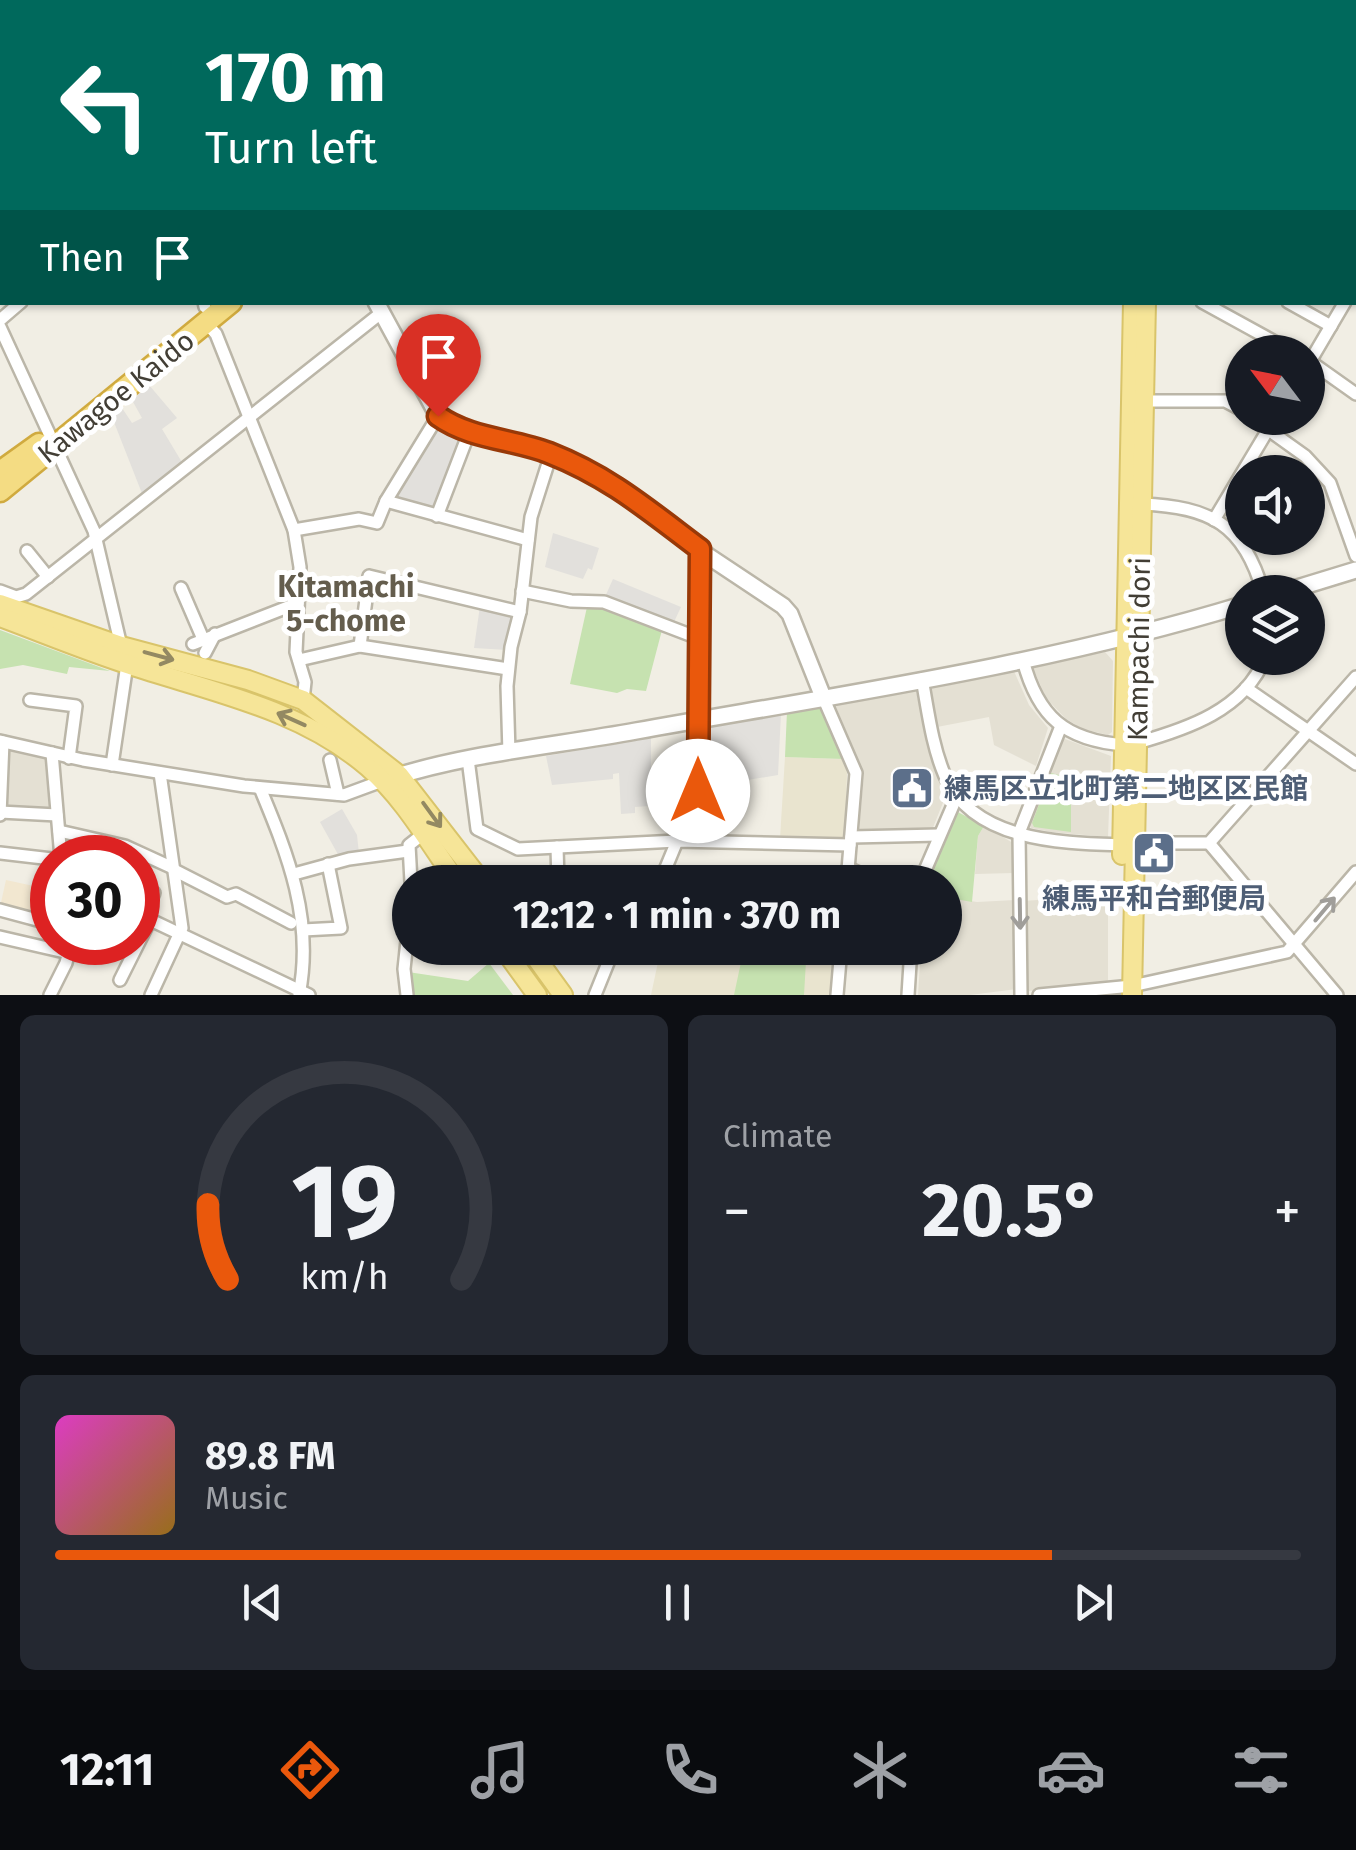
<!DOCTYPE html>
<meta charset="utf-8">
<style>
body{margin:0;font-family:"Fira Sans","Noto Sans JP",sans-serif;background:#242831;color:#f1f3f6;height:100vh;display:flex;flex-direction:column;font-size:38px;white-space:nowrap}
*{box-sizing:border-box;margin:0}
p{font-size:32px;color:#9ea1a6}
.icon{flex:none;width:55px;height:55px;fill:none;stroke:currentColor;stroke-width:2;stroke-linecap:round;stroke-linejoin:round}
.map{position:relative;height:995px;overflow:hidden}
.details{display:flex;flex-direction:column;gap:20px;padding:20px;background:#0d0f14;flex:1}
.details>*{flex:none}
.top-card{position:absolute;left:0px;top:0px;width:1358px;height:305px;box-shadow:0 2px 8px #0004;background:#00695c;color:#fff;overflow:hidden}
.needle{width:65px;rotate:302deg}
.tools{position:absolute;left:1225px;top:335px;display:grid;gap:20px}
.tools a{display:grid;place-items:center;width:100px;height:100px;border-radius:50%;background:#171b24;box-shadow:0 2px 8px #0004;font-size:50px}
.speed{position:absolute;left:30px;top:835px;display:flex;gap:20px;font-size:50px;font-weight:700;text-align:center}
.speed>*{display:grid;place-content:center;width:130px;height:130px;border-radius:50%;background:#171b24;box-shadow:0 2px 8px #0004;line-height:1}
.speed .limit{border:15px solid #d22;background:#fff;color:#111}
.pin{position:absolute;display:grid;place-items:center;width:85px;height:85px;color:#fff;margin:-102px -42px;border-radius:50% 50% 50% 0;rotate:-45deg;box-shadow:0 0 10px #0007}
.pin .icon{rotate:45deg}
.me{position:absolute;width:110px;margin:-55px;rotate:0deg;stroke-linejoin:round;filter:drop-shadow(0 0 8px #0008)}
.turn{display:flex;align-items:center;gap:35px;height:210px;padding:0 40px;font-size:45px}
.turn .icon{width:130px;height:130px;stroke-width:2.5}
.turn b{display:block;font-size:70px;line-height:85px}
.then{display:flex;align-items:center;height:95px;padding:0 40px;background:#0003;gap:20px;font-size:38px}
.big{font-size:75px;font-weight:700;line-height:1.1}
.details .tile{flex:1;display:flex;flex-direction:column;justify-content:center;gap:15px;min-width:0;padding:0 35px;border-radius:15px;background:#242831}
.details .dial{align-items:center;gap:0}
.dial svg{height:260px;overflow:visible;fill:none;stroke:#363941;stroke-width:7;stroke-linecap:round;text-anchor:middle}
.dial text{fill:#f1f3f6;stroke:none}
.song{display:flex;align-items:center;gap:30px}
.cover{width:120px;height:120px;border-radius:15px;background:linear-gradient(135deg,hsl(310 70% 55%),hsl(40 70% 35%))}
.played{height:10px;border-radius:5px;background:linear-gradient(90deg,#ea580c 80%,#363941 80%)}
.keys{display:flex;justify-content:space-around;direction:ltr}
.heat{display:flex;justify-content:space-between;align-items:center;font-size:55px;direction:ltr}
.details .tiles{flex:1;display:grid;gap:20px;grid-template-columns:1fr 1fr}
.tile:last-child{grid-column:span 2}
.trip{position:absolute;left:392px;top:865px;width:570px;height:100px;border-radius:50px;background:#171b24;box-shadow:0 2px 8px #0004;font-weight:700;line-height:100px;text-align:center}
.tabs{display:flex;height:160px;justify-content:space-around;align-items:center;background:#090b0e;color:#9ea1a6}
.tabs .icon{width:70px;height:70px}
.tabs .active{color:#ea580c}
.tabs b{font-size:45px;color:#f1f3f6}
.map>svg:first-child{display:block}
.residential{fill:#e4e0d3}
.commercial{fill:#f2e7d0}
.education{fill:#e9e4cf}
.green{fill:#c6e2b0}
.parking{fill:#e2e0dc}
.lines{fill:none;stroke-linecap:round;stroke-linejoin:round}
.minor-casing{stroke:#bbb6a8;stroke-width:16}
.tertiary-casing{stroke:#bbb6a8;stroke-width:20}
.primary-casing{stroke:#d9c46a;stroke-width:22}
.trunk-casing{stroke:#d0aa3f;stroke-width:25}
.minor{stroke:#fff;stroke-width:11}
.tertiary{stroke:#fff;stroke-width:15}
.primary{stroke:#f6e598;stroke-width:18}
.trunk{stroke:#f4dc83;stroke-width:20}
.oneway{stroke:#938962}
.oneway2{stroke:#a09e9a}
.route-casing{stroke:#983908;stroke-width:25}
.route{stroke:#ea580c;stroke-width:18}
.labels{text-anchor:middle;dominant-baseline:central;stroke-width:10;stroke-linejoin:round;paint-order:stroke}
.street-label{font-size:28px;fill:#423e35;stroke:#fff}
.service-label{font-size:28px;font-weight:bold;fill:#4e5e75;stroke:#fff;text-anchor:start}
.neighbourhood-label{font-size:30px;font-weight:bold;fill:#645d4d;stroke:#fff}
</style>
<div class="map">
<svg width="1356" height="995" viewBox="0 0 1356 995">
<rect width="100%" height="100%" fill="#f1eee4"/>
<g class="residential">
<path d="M1105 652 1113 661 1112 732 1108 735 1083 729 1066 719 1046 698 1033 668 1036 665Z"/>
<path d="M1013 669 1029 705 1048 728 1036 766 994 745 989 717 937 727 928 685Z"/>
<path d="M911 688 916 691 933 766 946 795 932 830 859 832 864 773 836 707 839 702Z"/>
<path d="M1065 739 1111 756 1108 837 1051 832 1031 828 1029 824 1062 740Z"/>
<path d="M5 745 47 755 53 813 2 809Z"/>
<path d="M984 826 1013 843 1014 873 975 874 978 836Z"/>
<path d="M1108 895V980L1103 986 1029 991 1025 988 1023 901Z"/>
<path d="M945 897 977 902 1015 900 1017 989 970 995H918L921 948H945Z"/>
</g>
<path class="commercial" d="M6 880 52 890V920L0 907Z"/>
<g class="education">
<path d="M785 757 843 759 847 773 845 837 841 840 780 839Z"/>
<path d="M661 948H833L830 995H651Z"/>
</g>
<g class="green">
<path d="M587 607 604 608 662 630 646 691 627 689 617 693 570 684Z"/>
<path d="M0 630 110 671 69 667 67 674 23 665 0 669Z"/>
<path d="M820 706 843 759 785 757 787 711Z"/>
<path d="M1051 773 1071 778V832L1034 827 1032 823Z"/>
<path d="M956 811 984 826 978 836 972 902 945 897V882H928Z"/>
<path d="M744 948H792L791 958 806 961 804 995H734Z"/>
<path d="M489 963 513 995H411L408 972 468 981Z"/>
</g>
<g class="parking">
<path d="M149 385 177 418 162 429 183 464 143 496 112 417 122 408 132 423 142 418 132 400Z"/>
<path d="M438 427 459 434 462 438 436 509 432 511 393 497Z"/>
<path d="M553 533 599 548 592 570 588 568 583 579 545 567Z"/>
<path d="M613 579 681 607 673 624 605 597Z"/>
<path d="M480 606 514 615 507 650 474 648Z"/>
<path d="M781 713 778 775 706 787 702 783 701 732 704 728Z"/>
<path d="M651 738V781L662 782 663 805 635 807V813L621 814 619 773 613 774V779L552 785 546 756Z"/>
<path d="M342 809 357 835 359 854 340 858 320 822Z"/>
</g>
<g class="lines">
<g class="minor-casing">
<g id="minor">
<path d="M73 0 74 2"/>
<path d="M168 2 171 0"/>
<path d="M425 2 428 0"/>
<path d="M1247 2 1249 0"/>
<path d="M1302 2 1305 0"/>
<path d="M1354 2 1356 1"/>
<path d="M1355 56 1356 55"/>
<path d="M1355 106 1356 107"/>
<path d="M0 141 2 139"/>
<path d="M1355 220H1356"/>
<path d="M1355 273 1356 274"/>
<path d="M1355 286 1356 284"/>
<path d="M204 302 205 307"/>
<path d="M1202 302 1293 352"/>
<path d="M1288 302 1331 326"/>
<path d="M0 320 21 302"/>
<path d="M206 323 216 334 294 530 300 567 296 652 305 682 303 700"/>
<path d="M0 327 94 531 121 646"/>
<path d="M1308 360 1356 394"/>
<path d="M1308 365 1345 302"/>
<path d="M1144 401H1225L1242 410"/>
<path d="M1252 418 1305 456 1330 483 1356 556"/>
<path d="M386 501 528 540"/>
<path d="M1142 504C1210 507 1244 524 1263 592"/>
<path d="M437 516 470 430"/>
<path d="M1214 520 1275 418"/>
<path d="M294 530 359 519 377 523 386 501 438 416"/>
<path d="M27 551 48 577"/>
<path d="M181 588 203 639"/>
<path d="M0 591 16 597 26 594 381 313"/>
<path d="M522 591 571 601 604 602 698 638"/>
<path d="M193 644 298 603"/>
<path d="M360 646 369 576 520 612"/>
<path d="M205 653 215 634"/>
<path d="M299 660 360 646 508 669"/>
<path d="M1023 660C1038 717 1065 740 1124 745"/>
<path d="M922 679C928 711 932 746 945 776 974 842 1062 843 1123 845"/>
<path d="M1246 688 1356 764"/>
<path d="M823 697 856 773 847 882"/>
<path d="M30 700 76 706 69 758"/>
<path d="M0 741 83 760 244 786 344 795 382 781"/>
<path d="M1137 743C1187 729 1244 710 1265 658"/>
<path d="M52 753 61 858"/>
<path d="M509 753 507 686 511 647 520 612 531 517 551 454"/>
<path d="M468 759 477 829 518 849 677 841 850 845"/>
<path d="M330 760 338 794"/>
<path d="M112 765 127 664"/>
<path d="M260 788C288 855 314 920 299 995"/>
<path d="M0 812 57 815"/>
<path d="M0 815 3 742"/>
<path d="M59 831 125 846 173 868"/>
<path d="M851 837 939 835"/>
<path d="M698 841 699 549"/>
<path d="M1135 843H1209L1356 677"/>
<path d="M1209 843 1337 995"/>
<path d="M557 847 558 882"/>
<path d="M0 853 52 859"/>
<path d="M848 868 880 882"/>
<path d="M174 870 227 897 236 894 291 923"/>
<path d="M294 874 349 859 408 851"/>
<path d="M411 882 409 845 423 834"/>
<path d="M660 882 677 841"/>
<path d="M920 882 957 796"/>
<path d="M0 910 52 924"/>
<path d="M138 914 309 995"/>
<path d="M143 916 154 893"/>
<path d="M303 930 341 928 328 864"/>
<path d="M0 937 69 953"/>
<path d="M92 955 96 942"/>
<path d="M120 980 150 920"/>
<path d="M50 995 66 963 71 942"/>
<path d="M151 995 182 928 160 773"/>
<path d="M407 995 404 969 410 912"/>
<path d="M595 995 614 948"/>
<path d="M837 995 841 948"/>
<path d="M908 995 911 948"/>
<path d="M1021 995 1019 833 1061 726"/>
<path d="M1039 995 1132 986 1287 952 1356 872"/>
</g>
</g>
<g class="tertiary-casing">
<g id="tertiary">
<path d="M213 0 215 2"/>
<path d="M376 302 438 416 447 423 507 442 543 450 606 479 708 556 783 606 790 614 823 697"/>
<path d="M1284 592 1356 570"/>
<path d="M391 778C469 753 554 746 636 731 838 695 1045 665 1242 605"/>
</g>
</g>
<g class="primary-casing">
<g id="primary">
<path d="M1140 2V0"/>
<path d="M0 604 121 646 248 680 303 700 399 775 482 882"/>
<path d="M0 617C43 633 86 651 130 665 212 692 301 709 368 767 405 799 429 843 457 882"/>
<path d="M1122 855 1133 302"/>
<path d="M503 948 537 995"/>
<path d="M529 948 563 995"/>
<path d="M1132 995 1146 302"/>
</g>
</g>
<g class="trunk-casing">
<g id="trunk">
<path d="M575 2 578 0"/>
<path d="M594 2 597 0"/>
<path d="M0 472 39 444"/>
<path d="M0 491 231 302"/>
</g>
</g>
<use href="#minor" class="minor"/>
<use href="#tertiary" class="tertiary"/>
<use href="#primary" class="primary"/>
<use href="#trunk" class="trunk"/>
</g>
<defs><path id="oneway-shaft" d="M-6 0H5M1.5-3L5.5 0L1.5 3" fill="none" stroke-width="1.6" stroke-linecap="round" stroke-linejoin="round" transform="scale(2.5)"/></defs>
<g class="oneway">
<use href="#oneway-shaft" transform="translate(159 656) rotate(15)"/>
<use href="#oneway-shaft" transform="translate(291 719) rotate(-156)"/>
<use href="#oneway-shaft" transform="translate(432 815) rotate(54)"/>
</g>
<g class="oneway2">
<use href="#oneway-shaft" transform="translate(1325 909) rotate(-50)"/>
<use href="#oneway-shaft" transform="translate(1020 914) rotate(89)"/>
</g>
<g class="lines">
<g class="route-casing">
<path id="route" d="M438 416C470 439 513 439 549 453 610 477 648 510 700 549L698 791"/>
</g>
<use href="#route" class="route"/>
</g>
<defs>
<g id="civic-square" transform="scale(2.25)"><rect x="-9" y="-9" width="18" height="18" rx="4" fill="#5c6f8a" stroke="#fff"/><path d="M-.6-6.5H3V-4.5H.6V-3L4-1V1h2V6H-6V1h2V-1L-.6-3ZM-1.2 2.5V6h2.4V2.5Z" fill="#fff"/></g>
</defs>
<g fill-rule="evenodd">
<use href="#civic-square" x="912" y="788"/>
<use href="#civic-square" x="1154" y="853"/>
</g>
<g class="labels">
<g class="street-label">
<text transform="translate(116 397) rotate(-39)">Kawagoe Kaido</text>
<text transform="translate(1139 649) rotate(-89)">Kampachi dori</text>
</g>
<g class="service-label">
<text x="944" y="788">練馬区立北町第二地区区民館</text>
<text x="1154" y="898" text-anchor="middle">練馬平和台郵便局</text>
</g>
<g class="neighbourhood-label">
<text x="346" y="587">Kitamachi<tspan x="346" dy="34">5-chome</tspan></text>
</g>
</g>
</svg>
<div class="tools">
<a><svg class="needle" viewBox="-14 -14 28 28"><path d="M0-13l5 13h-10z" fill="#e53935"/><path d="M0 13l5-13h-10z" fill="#9ea1a6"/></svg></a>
<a><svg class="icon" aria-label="sound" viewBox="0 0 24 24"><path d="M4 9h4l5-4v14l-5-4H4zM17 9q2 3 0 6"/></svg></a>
<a><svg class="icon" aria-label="layers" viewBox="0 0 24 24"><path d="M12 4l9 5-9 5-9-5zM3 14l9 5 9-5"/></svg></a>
</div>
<div class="speed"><div class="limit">30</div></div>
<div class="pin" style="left:438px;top:416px;background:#d93025"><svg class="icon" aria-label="arrive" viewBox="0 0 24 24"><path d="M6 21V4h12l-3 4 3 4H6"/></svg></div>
<svg class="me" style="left:698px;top:791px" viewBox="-20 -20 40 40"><circle r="19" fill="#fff"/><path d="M0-13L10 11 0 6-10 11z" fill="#ea580c"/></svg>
<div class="trip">12:12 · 1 min · 370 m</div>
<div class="top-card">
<div class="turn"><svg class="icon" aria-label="left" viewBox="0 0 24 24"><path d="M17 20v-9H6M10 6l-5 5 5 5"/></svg><div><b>170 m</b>Turn left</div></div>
<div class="then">Then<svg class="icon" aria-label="arrive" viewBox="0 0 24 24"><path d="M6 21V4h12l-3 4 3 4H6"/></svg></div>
</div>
</div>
<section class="details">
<div class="tiles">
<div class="tile dial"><svg viewBox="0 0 100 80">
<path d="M14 69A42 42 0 1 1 86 69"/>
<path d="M14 69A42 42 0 0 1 8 46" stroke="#ea580c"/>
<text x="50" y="56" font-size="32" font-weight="700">19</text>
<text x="50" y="72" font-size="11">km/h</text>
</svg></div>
<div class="tile"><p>Climate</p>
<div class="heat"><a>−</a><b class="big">20.5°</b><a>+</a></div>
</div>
<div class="tile">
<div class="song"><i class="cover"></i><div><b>89.8 FM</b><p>Music</p></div></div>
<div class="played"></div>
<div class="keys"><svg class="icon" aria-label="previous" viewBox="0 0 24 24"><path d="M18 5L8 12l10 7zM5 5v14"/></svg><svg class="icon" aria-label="pause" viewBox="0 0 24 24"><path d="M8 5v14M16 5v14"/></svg><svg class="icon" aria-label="next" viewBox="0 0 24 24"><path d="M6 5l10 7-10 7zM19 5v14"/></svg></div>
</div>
</div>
</section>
<nav class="tabs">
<b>12:11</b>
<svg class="icon active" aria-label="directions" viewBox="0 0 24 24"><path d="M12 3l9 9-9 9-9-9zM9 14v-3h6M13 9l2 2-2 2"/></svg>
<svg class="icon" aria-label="music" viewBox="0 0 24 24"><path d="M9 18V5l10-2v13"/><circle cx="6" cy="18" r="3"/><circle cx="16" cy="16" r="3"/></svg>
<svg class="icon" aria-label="phone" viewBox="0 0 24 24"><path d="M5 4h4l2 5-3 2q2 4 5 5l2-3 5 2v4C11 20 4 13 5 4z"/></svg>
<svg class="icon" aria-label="climate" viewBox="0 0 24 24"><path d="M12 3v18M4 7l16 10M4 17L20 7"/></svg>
<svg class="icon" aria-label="car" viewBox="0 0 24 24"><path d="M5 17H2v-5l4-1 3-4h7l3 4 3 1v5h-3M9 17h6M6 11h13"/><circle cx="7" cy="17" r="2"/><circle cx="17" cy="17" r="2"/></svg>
<svg class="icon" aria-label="filters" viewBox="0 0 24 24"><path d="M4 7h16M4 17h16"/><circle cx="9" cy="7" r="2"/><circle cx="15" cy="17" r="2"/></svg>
</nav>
